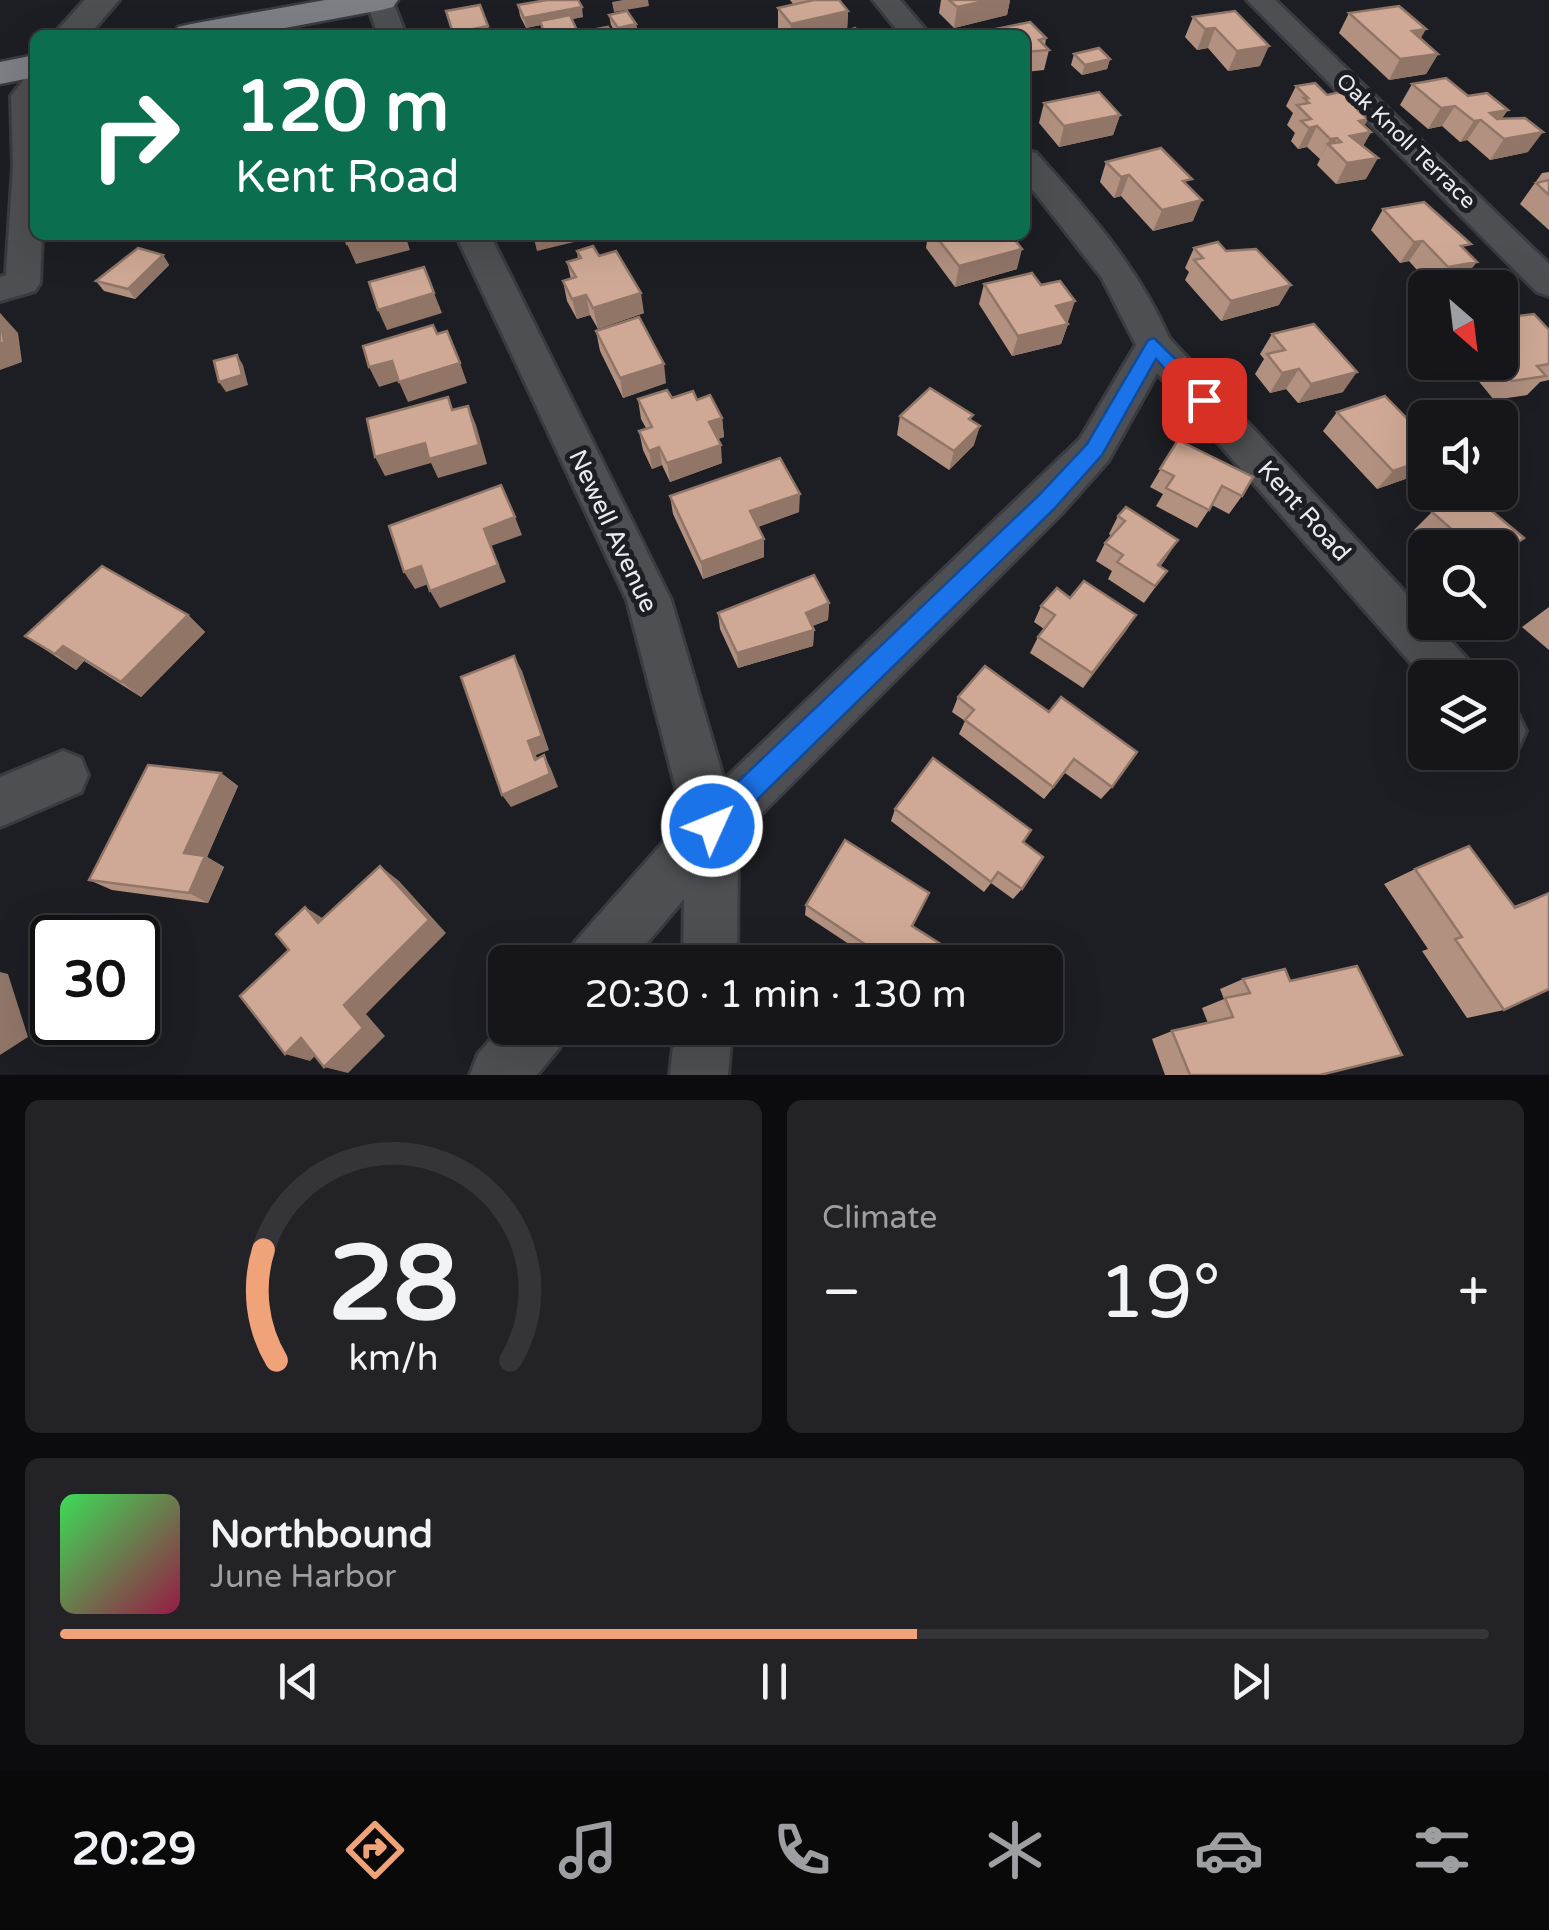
<!DOCTYPE html>
<meta charset="utf-8">
<style>
body{margin:0;font-family:"Varela Round",sans-serif;background:#232327;color:#f1f3f6;height:100vh;display:flex;flex-direction:column;font-size:38px;white-space:nowrap}
*{box-sizing:border-box;margin:0}
p{font-size:32px;color:#9e9fa2}
.icon{flex:none;width:55px;height:55px;fill:none;stroke:currentColor;stroke-width:2;stroke-linecap:round;stroke-linejoin:round}
.map{position:relative;height:1075px;overflow:hidden}
.details{display:flex;flex-direction:column;gap:25px;padding:25px;background:#0c0c0e;flex:1}
.details>*{flex:none}
.top-card{position:absolute;left:30px;top:30px;width:1000px;height:210px;border-radius:15px;box-shadow:0 10px 40px #0002,0 0 0 2px #353539;background:#0b6e4f;color:#fff;overflow:hidden}
.needle{width:65px;rotate:152deg}
.controls{position:absolute;left:1408px;top:270px;display:grid;gap:20px}
.controls a{display:grid;place-items:center;width:110px;height:110px;border-radius:15px;background:#16161a;box-shadow:0 10px 40px #0002,0 0 0 2px #353539;font-size:50px}
.speed{position:absolute;left:30px;top:915px;display:flex;gap:20px;font-size:50px;font-weight:700;text-align:center}
.speed>*{display:grid;place-content:center;width:130px;height:130px;border-radius:50%;background:#16161a;box-shadow:0 10px 40px #0002,0 0 0 2px #353539;line-height:1}
.speed .limit{border:5px solid #111;border-radius:15px;background:#fff;color:#111}
.pin{position:absolute;display:grid;place-items:center;width:85px;height:85px;color:#fff;margin:-42px;border-radius:20px;box-shadow:0 5px 15px #0006}
.me{position:absolute;width:110px;margin:-55px;rotate:46deg;stroke-linejoin:round;filter:drop-shadow(0 0 8px #0008)}
.turn{display:flex;align-items:center;gap:35px;height:210px;padding:0 40px;font-size:45px}
.turn .icon{width:130px;height:130px;stroke-width:2.5}
.turn b{display:block;font-size:70px;line-height:85px}
.big{font-size:75px;font-weight:600;line-height:1.1}
.details .widget{flex:1;display:flex;flex-direction:column;justify-content:center;gap:15px;min-width:0;padding:0 35px;border-radius:15px;background:#232327}
.details .dial{align-items:center;gap:0}
.dial svg{height:260px;overflow:visible;fill:none;stroke:#353539;stroke-width:7;stroke-linecap:round;text-anchor:middle}
.dial text{fill:#f1f3f6;stroke:none}
.song{display:flex;align-items:center;gap:30px}
.cover{width:120px;height:120px;border-radius:15px;background:linear-gradient(135deg,hsl(130 70% 55%),hsl(340 70% 35%))}
.played{height:10px;border-radius:5px;background:linear-gradient(90deg,#f0a278 60%,#353539 60%)}
.keys{display:flex;justify-content:space-around;direction:ltr}
.heat{display:flex;justify-content:space-between;align-items:center;font-size:55px;direction:ltr}
.details .tiles{flex:1;display:grid;gap:25px;grid-template-columns:1fr 1fr}
.widget:last-child{grid-column:span 2}
.trip{position:absolute;left:488px;top:945px;width:575px;height:100px;border-radius:15px;background:#16161a;box-shadow:0 10px 40px #0002,0 0 0 2px #353539;font-weight:600;line-height:100px;text-align:center}
.dock{display:flex;height:160px;justify-content:space-around;align-items:center;background:#09090a;color:#9e9fa2}
.dock .icon{width:70px;height:70px}
.dock .on{color:#f0a278}
.dock b{font-size:45px;color:#f1f3f6}
.map>svg:first-child{display:block}
.lines{fill:none;stroke-linecap:round;stroke-linejoin:round}
.minor-casing{stroke:#3a3b40;stroke-width:6}
.tertiary-casing{stroke:#3a3b40;stroke-width:6}
.primary-casing{stroke:#3a3b40;stroke-width:5}
.minor{fill:#4e4f52;fill-rule:evenodd}
.tertiary{fill:#4e4f52;fill-rule:evenodd}
.primary{fill:#7e7f85;fill-rule:evenodd}
.wall{fill:#b29180}
.shaded-wall{fill:#917668}
.building{fill:#cfa995;stroke:#917668;stroke-width:2.5}
.route{fill:#1a73e8;stroke:#114b97;stroke-width:2.5}
.labels{text-anchor:middle;dominant-baseline:central;stroke-width:10;stroke-linejoin:round;paint-order:stroke}
.far-street-label{font-size:22px;fill:#eaebef;stroke:#1d1e23}
.street-label{font-size:25px;fill:#eaebef;stroke:#1d1e23}
</style>
<div class="map">
<svg width="1549" height="1075" viewBox="0 0 1549 1075">
<rect width="100%" height="100%" fill="#1d1e23"/>
<g class="lines">
<g class="minor-casing">
<g id="minor">
<path d="M366 0H392L406 35H378Z"/>
<path d="M873 0H900L930 35H901Z"/>
<path d="M1247 0H1275L1549 264V296L1537 292Z"/>
<path d="M35 75V235H42L40 283 35 291 0 301V277L6 275 13 166 11 96 25 78Z"/>
<path d="M1025 151 1036 153C1087 210 1138 267 1169 338L1425 614V622H1433L1471 663 1477 678 1425 679 1157 373 1108 461 1061 514 738 837 737 962H683L684 899 631 962H568L575 942 684 819 627 600 456 235H490L671 600 724 780 1080 439 1136 345 1102 278 1025 180Z"/>
<path d="M1500 705 1517 712 1526 731 1519 747 1502 754Z"/>
<path d="M63 751 81 758 88 775 81 792 0 827V777Z"/>
<path d="M505 1024V1028H568L559 1048 537 1075H470L478 1054Z"/>
<path d="M675 1028H732L728 1075H670Z"/>
</g>
</g>
<g class="tertiary-casing">
<path id="tertiary" d="M85 0H119L89 35H53Z"/>
</g>
<g class="primary-casing">
<g id="primary">
<path d="M325 0H398L393 7 381 10 248 35H173L178 27 191 24Z"/>
<path d="M35 55V77L0 84V62Z"/>
</g>
</g>
<use href="#minor" class="minor"/>
<use href="#tertiary" class="tertiary"/>
<use href="#primary" class="primary"/>
</g>
<g class="wall">
<path d="M790 0H839L848 11 847 31 830 35H784L778 28V8L793 4Z"/>
<path d="M941 0H1010L1007 15 954 28 939 13Z"/>
<path d="M518 5 583 17 572 19 579 35H543L541 25 526 28 520 16Z"/>
<path d="M1235 11 1260 66 1228 71 1208 48 1197 50 1185 37 1193 17Z"/>
<path d="M1349 13 1421 39 1438 54 1426 74 1389 80 1339 33Z"/>
<path d="M609 15 636 24 638 35H617L611 25Z"/>
<path d="M1030 22 1046 38 1045 46 1049 50 1044 70 1025 72V35H985L986 31Z"/>
<path d="M1074 54 1110 59 1107 69 1082 75 1071 65Z"/>
<path d="M1412 84 1468 96 1502 119 1528 152 1490 160 1467 140 1460 142 1442 126 1428 129 1400 105Z"/>
<path d="M1296 86 1327 95 1362 114 1368 119 1364 126 1371 132 1363 146 1366 179 1336 184 1317 165 1320 159 1307 147 1298 149 1291 141 1295 133 1287 125 1293 113 1286 106Z"/>
<path d="M1044 103 1120 115 1113 135 1059 147 1039 123Z"/>
<path d="M1106 162 1189 186 1193 221 1153 231 1121 196 1114 198 1100 182Z"/>
<path d="M1549 172V230L1520 204 1542 173Z"/>
<path d="M1383 209 1466 251 1461 282 1433 288 1409 261 1400 263 1371 230Z"/>
<path d="M928 235H1011L1017 269 955 287 926 248Z"/>
<path d="M1194 248 1279 305 1221 321 1185 280 1189 272 1185 268Z"/>
<path d="M577 251 599 256 644 313 598 329 590 315 577 319 567 301 563 281 571 279 567 262 578 259Z"/>
<path d="M163 255 169 265 135 299 104 291 96 281Z"/>
<path d="M984 284 1068 322H1067L1068 324 1061 344 1012 356 979 304Z"/>
<path d="M1500 313 1504 318 1549 330V380L1540 382 1527 395 1494 400 1472 373 1481 363 1500 362Z"/>
<path d="M596 331 666 383 623 398 600 351Z"/>
<path d="M1272 334 1343 392 1298 403 1286 389 1270 393 1255 374 1264 359 1260 354Z"/>
<path d="M672 398 697 400 722 418 724 437 718 439 722 463 670 482 662 465 652 469 643 450 639 431 646 428 641 419 638 399Z"/>
<path d="M1337 412 1425 437V472L1377 489 1323 431Z"/>
<path d="M900 416 972 420 974 445 949 470 897 435Z"/>
<path d="M1178 440 1242 496 1229 514 1212 505 1197 528 1156 506 1163 494 1150 487Z"/>
<path d="M670 496 799 512 758 527 764 539V557L703 579 673 514Z"/>
<path d="M1126 507 1167 557 1160 567 1167 571 1144 603 1108 579 1112 571 1096 561 1105 543 1111 536 1109 534 1118 516Z"/>
<path d="M1432 512 1524 538 1504 555 1500 548H1434L1414 530Z"/>
<path d="M829 603 828 620 812 626 814 630 813 646 738 668 720 629 718 613Z"/>
<path d="M1041 606 1136 615 1083 688 1030 653 1038 637 1044 629 1034 622Z"/>
<path d="M1549 607V650L1522 627Z"/>
<path d="M188 615 205 632 141 697 84 661 76 670 25 636Z"/>
<path d="M985 666 1112 787 1101 799 1065 773 1044 799 959 734 965 721 952 712 958 697Z"/>
<path d="M221 773 238 786 207 857 224 867 208 903 112 890 89 880Z"/>
<path d="M895 809 1023 842 1022 889 1013 899 991 883 984 892 891 821Z"/>
<path d="M1415 869 1514 906 1549 893 1504 1010 1467 1018 1422 951 1428 949 1384 884Z"/>
<path d="M806 905 912 926 954 962H876L805 915Z"/>
<path d="M1243 979 1320 1075H1165L1152 1039 1172 1031 1208 1023 1202 1008 1224 999 1220 989Z"/>
</g>
<g class="shaded-wall">
<path d="M623 0H648L649 6 614 12 612 2Z"/>
<path d="M990 0H1010L1007 15 954 28 957 7Z"/>
<path d="M582 7 583 17 541 25 540 21 541 25 526 28 524 18Z"/>
<path d="M848 11 847 31 830 35H791V24Z"/>
<path d="M636 24 638 35H619L618 28Z"/>
<path d="M488 26 490 35H453V33Z"/>
<path d="M1215 28 1208 48 1197 50 1205 29Z"/>
<path d="M1426 29 1415 49 1412 31Z"/>
<path d="M1269 46 1260 66 1228 71 1237 51Z"/>
<path d="M1438 54 1426 74 1389 80 1400 59Z"/>
<path d="M1110 59 1107 69 1082 75 1085 65Z"/>
<path d="M1455 106 1442 126 1428 129 1441 108Z"/>
<path d="M1508 110 1494 130 1490 113Z"/>
<path d="M1120 115 1113 135 1059 147 1064 126Z"/>
<path d="M1368 119 1360 134 1371 132 1359 153 1339 156 1359 121Z"/>
<path d="M1481 120 1467 140 1460 142 1474 121Z"/>
<path d="M1317 126 1307 147 1298 149 1309 128Z"/>
<path d="M1543 132 1528 152 1490 160 1504 139Z"/>
<path d="M1337 138 1332 148 1328 144 1319 159 1330 139Z"/>
<path d="M1378 158 1366 179 1336 184 1347 163Z"/>
<path d="M1129 175 1121 196 1114 198 1121 177Z"/>
<path d="M1202 200 1193 221 1153 231 1162 210Z"/>
<path d="M380 235H417L406 238 410 250 356 264 347 244Z"/>
<path d="M533 235H599V236L537 251Z"/>
<path d="M1423 241 1409 261 1400 263 1414 242Z"/>
<path d="M1022 249 1017 269 955 287 959 266Z"/>
<path d="M163 255 169 265 135 299 128 289Z"/>
<path d="M1477 262 1461 282 1433 288 1448 267Z"/>
<path d="M1291 285 1279 305 1221 321 1231 301Z"/>
<path d="M434 293 442 313 387 330 378 310Z"/>
<path d="M641 293 644 313 598 329 593 308Z"/>
<path d="M586 295 590 315 577 319 572 299Z"/>
<path d="M1075 301 1068 322 1049 326 1056 306Z"/>
<path d="M0 313 18 333 22 362 0 370Z"/>
<path d="M1068 324 1061 344 1012 356 1018 336Z"/>
<path d="M237 355 243 365 248 385 226 392 219 382Z"/>
<path d="M392 361 401 380 379 387 369 367Z"/>
<path d="M460 363 467 383 408 402 399 382Z"/>
<path d="M664 364 666 383 623 398 620 378Z"/>
<path d="M1299 369 1286 389 1270 393 1282 373Z"/>
<path d="M1357 372 1343 392 1298 403 1311 384Z"/>
<path d="M468 406 476 425 487 464 438 478 431 463 385 476 375 457Z"/>
<path d="M722 418 724 437 710 441 709 422Z"/>
<path d="M980 426 974 445 949 470 954 451Z"/>
<path d="M721 445 722 463 670 482 667 463Z"/>
<path d="M659 447 662 465 652 469 649 451Z"/>
<path d="M1425 460V472L1377 489 1393 471Z"/>
<path d="M800 494 799 512 751 529 750 511Z"/>
<path d="M515 517 522 535 491 546 506 582 440 608 430 591 484 529Z"/>
<path d="M1524 538 1504 555 1500 558V554Z"/>
<path d="M764 539V557L703 579 701 562Z"/>
<path d="M1178 540 1167 557 1147 582 1158 565Z"/>
<path d="M421 566 431 583 415 589 404 572Z"/>
<path d="M829 603 828 620 805 629 806 613Z"/>
<path d="M188 615 205 632 141 697 121 682Z"/>
<path d="M1136 615 1126 631 1083 688 1092 673Z"/>
<path d="M814 630 813 646 738 668 737 653Z"/>
<path d="M63 646 84 661 76 670 55 654Z"/>
<path d="M514 656 522 671 549 750 536 755 542 773 535 760 528 741Z"/>
<path d="M544 755 551 769 558 787 511 807 502 795Z"/>
<path d="M221 773 238 786 207 857 224 867 208 903 189 893 184 853Z"/>
<path d="M380 866 399 881 446 933 366 1014 385 1036 348 1073 324 1067 344 1005Z"/>
<path d="M305 907 327 921 318 923Z"/>
<path d="M0 972 8 974 28 1037 0 1055Z"/>
<path d="M301 1038 326 1045 310 1061 285 1054Z"/>
</g>
<g class="building">
<path d="M547 0H578L582 7 524 18 518 5Z"/>
<path d="M814 0H839L848 11 791 24 778 8Z"/>
<path d="M949 0H990L957 7Z"/>
<path d="M480 5 488 26 453 33 446 11Z"/>
<path d="M1399 6 1426 29 1412 31 1438 54 1400 59 1349 13Z"/>
<path d="M627 11 636 24 618 28 609 15Z"/>
<path d="M1235 11 1269 46 1237 51 1215 28 1205 29 1193 17Z"/>
<path d="M570 15 579 35H545L540 21Z"/>
<path d="M1030 22 1046 38 1039 40 1049 50 1025 52V35H990L986 31Z"/>
<path d="M608 27 613 35H595L592 30Z"/>
<path d="M855 28 861 35H837Z"/>
<path d="M311 31 312 35H270Z"/>
<path d="M1099 48 1110 59 1085 65 1074 54Z"/>
<path d="M1446 78 1468 96 1487 93 1508 110 1490 113 1497 119 1525 118 1543 132 1504 139 1481 120 1474 121 1455 106 1441 108 1412 84Z"/>
<path d="M1315 83 1327 95 1341 92 1364 110 1359 111 1368 119 1359 121 1371 132 1350 136 1378 158 1347 163 1328 144 1341 142 1337 138 1330 139 1317 126 1309 128 1301 121 1311 119 1297 105 1309 103 1304 98H1308L1296 86Z"/>
<path d="M1099 92 1120 115 1064 126 1044 103Z"/>
<path d="M1161 148 1192 179 1183 181 1202 200 1162 210 1129 175 1121 177 1106 162Z"/>
<path d="M1549 180V195L1536 183Z"/>
<path d="M1424 202 1471 244 1461 246 1477 262 1448 267 1423 241 1414 242 1383 209Z"/>
<path d="M344 235H380L347 244Z"/>
<path d="M935 235H1011L1022 249 959 266Z"/>
<path d="M1218 242 1226 251 1256 249 1291 285 1231 301 1194 260 1203 258 1194 248Z"/>
<path d="M593 246 599 256 616 251 641 293 593 308 586 295 572 299 563 281 576 277 567 262 581 258 577 251Z"/>
<path d="M138 248 163 255 128 289 96 281Z"/>
<path d="M424 267 434 293 378 310 369 282Z"/>
<path d="M1032 273 1041 285 1060 281 1075 301 1056 306 1068 324 1018 336 984 284Z"/>
<path d="M1500 313 1504 318 1534 314 1549 330V364L1537 366 1546 376 1512 381 1497 362H1500V352H1505L1500 345Z"/>
<path d="M0 314 4 342 0 344Z"/>
<path d="M639 317 664 364 620 378 596 331Z"/>
<path d="M1314 324 1357 372 1311 384 1299 369 1282 373 1267 354 1285 350 1272 334Z"/>
<path d="M433 325 437 334 447 331 460 363 399 382 392 361 369 367 363 346Z"/>
<path d="M237 355 242 375 219 382 214 361Z"/>
<path d="M930 388 973 415 969 419 980 426 954 451 900 416Z"/>
<path d="M667 390 672 398 693 391 697 400 710 395 722 418 709 422 721 445 667 463 659 447 649 451 639 431 652 427 638 399Z"/>
<path d="M1385 396 1425 437V460L1393 471 1337 412Z"/>
<path d="M448 397 452 410 468 406 479 445 429 459 425 443 375 457 367 419Z"/>
<path d="M1178 440 1253 477 1242 496 1222 486 1209 510 1166 488 1174 476 1160 469Z"/>
<path d="M780 458 800 494 750 511 764 539 701 562 670 496Z"/>
<path d="M501 485 515 517 484 529 498 565 430 591 421 566 404 572 389 526Z"/>
<path d="M1464 492H1469L1524 538 1500 554V548H1473L1432 512Z"/>
<path d="M1126 507 1178 540 1158 565 1167 571 1155 586 1117 562 1123 555 1105 543 1125 521 1118 516Z"/>
<path d="M102 566 188 615 121 682 63 646 55 654 25 636Z"/>
<path d="M814 575 829 603 806 613 814 630 737 653 718 613Z"/>
<path d="M1084 581 1136 615 1092 673 1038 637 1055 615 1041 606 1057 588 1070 598Z"/>
<path d="M514 656 542 736 528 741 535 760 544 755 550 774 502 795 461 677Z"/>
<path d="M985 666 1049 712 1061 697 1137 752 1112 787 1074 759 1053 787 965 720 974 710 958 697Z"/>
<path d="M933 758 1031 830 1023 842 1043 857 1022 889 998 872 991 882 895 809Z"/>
<path d="M148 765 221 773 184 853 205 856 189 893 89 880Z"/>
<path d="M845 840 929 893 912 926 958 955 954 962H881L884 957 806 905Z"/>
<path d="M1469 846 1515 908 1549 893V989L1504 1010 1455 939 1462 937 1415 869Z"/>
<path d="M380 866 429 920 344 1005 363 1028 324 1067 301 1038 285 1054 240 996 289 950 276 934 305 907 318 923Z"/>
<path d="M1357 966 1402 1055 1320 1075H1190L1172 1031 1233 1017 1225 998 1250 993 1243 979 1285 969 1290 981Z"/>
</g>
<path class="route" d="M1154 338 1212 395V406H1197L1156 359 1102 455 1054 509 721 835 712 839 702 835 698 826 702 816 1038 496 1087 444 1148 340Z"/>
<g class="labels">
<g class="far-street-label">
<text transform="translate(1406 141) rotate(44)">Oak Knoll Terrace</text>
</g>
<g class="street-label">
<text transform="translate(1304 511) rotate(48)">Kent Road</text>
<text transform="translate(613 531) rotate(65)">Newell Avenue</text>
</g>
</g>
</svg>
<div class="controls">
<a><svg class="needle" viewBox="-14 -14 28 28"><path d="M0-13l5 13h-10z" fill="#e53935"/><path d="M0 13l5-13h-10z" fill="#9e9fa2"/></svg></a>
<a><svg class="icon" aria-label="sound" viewBox="0 0 24 24"><path d="M4 9h4l5-4v14l-5-4H4zM17 9q2 3 0 6"/></svg></a>
<a><svg class="icon" aria-label="search" viewBox="0 0 24 24"><circle cx="10" cy="10" r="6"/><path d="M15 15l6 6"/></svg></a>
<a><svg class="icon" aria-label="layers" viewBox="0 0 24 24"><path d="M12 4l9 5-9 5-9-5zM3 14l9 5 9-5"/></svg></a>
</div>
<div class="speed"><div class="limit">30</div></div>
<div class="pin" style="left:1204px;top:400px;background:#d93025"><svg class="icon" aria-label="arrive" viewBox="0 0 24 24"><path d="M6 21V4h12l-3 4 3 4H6"/></svg></div>
<svg class="me" style="left:712px;top:826px" viewBox="-20 -20 40 40"><circle r="17" fill="#1a73e8" stroke="#fff" stroke-width="3"/><path d="M0-11L8 9 0 5-8 9z" fill="#fff"/></svg>
<div class="trip">20:30 · 1 min · 130 m</div>
<div class="top-card">
<div class="turn"><svg class="icon" aria-label="right" viewBox="0 0 24 24"><path d="M7 20v-9h11M14 6l5 5-5 5"/></svg><div><b>120 m</b>Kent Road</div></div>
</div>
</div>
<section class="details">
<div class="tiles">
<div class="widget dial"><svg viewBox="0 0 100 80">
<path d="M14 69A42 42 0 1 1 86 69"/>
<path d="M14 69A42 42 0 0 1 10 35" stroke="#f0a278"/>
<text x="50" y="56" font-size="32" font-weight="700">28</text>
<text x="50" y="72" font-size="11">km/h</text>
</svg></div>
<div class="widget"><p>Climate</p>
<div class="heat"><a>−</a><b class="big">19°</b><a>+</a></div>
</div>
<div class="widget">
<div class="song"><i class="cover"></i><div><b>Northbound</b><p>June Harbor</p></div></div>
<div class="played"></div>
<div class="keys"><svg class="icon" aria-label="previous" viewBox="0 0 24 24"><path d="M18 5L8 12l10 7zM5 5v14"/></svg><svg class="icon" aria-label="pause" viewBox="0 0 24 24"><path d="M8 5v14M16 5v14"/></svg><svg class="icon" aria-label="next" viewBox="0 0 24 24"><path d="M6 5l10 7-10 7zM19 5v14"/></svg></div>
</div>
</div>
</section>
<nav class="dock">
<b>20:29</b>
<svg class="icon on" aria-label="directions" viewBox="0 0 24 24"><path d="M12 3l9 9-9 9-9-9zM9 14v-3h6M13 9l2 2-2 2"/></svg>
<svg class="icon" aria-label="music" viewBox="0 0 24 24"><path d="M9 18V5l10-2v13"/><circle cx="6" cy="18" r="3"/><circle cx="16" cy="16" r="3"/></svg>
<svg class="icon" aria-label="phone" viewBox="0 0 24 24"><path d="M5 4h4l2 5-3 2q2 4 5 5l2-3 5 2v4C11 20 4 13 5 4z"/></svg>
<svg class="icon" aria-label="climate" viewBox="0 0 24 24"><path d="M12 3v18M4 7l16 10M4 17L20 7"/></svg>
<svg class="icon" aria-label="car" viewBox="0 0 24 24"><path d="M5 17H2v-5l4-1 3-4h7l3 4 3 1v5h-3M9 17h6M6 11h13"/><circle cx="7" cy="17" r="2"/><circle cx="17" cy="17" r="2"/></svg>
<svg class="icon" aria-label="filters" viewBox="0 0 24 24"><path d="M4 7h16M4 17h16"/><circle cx="9" cy="7" r="2"/><circle cx="15" cy="17" r="2"/></svg>
</nav>
